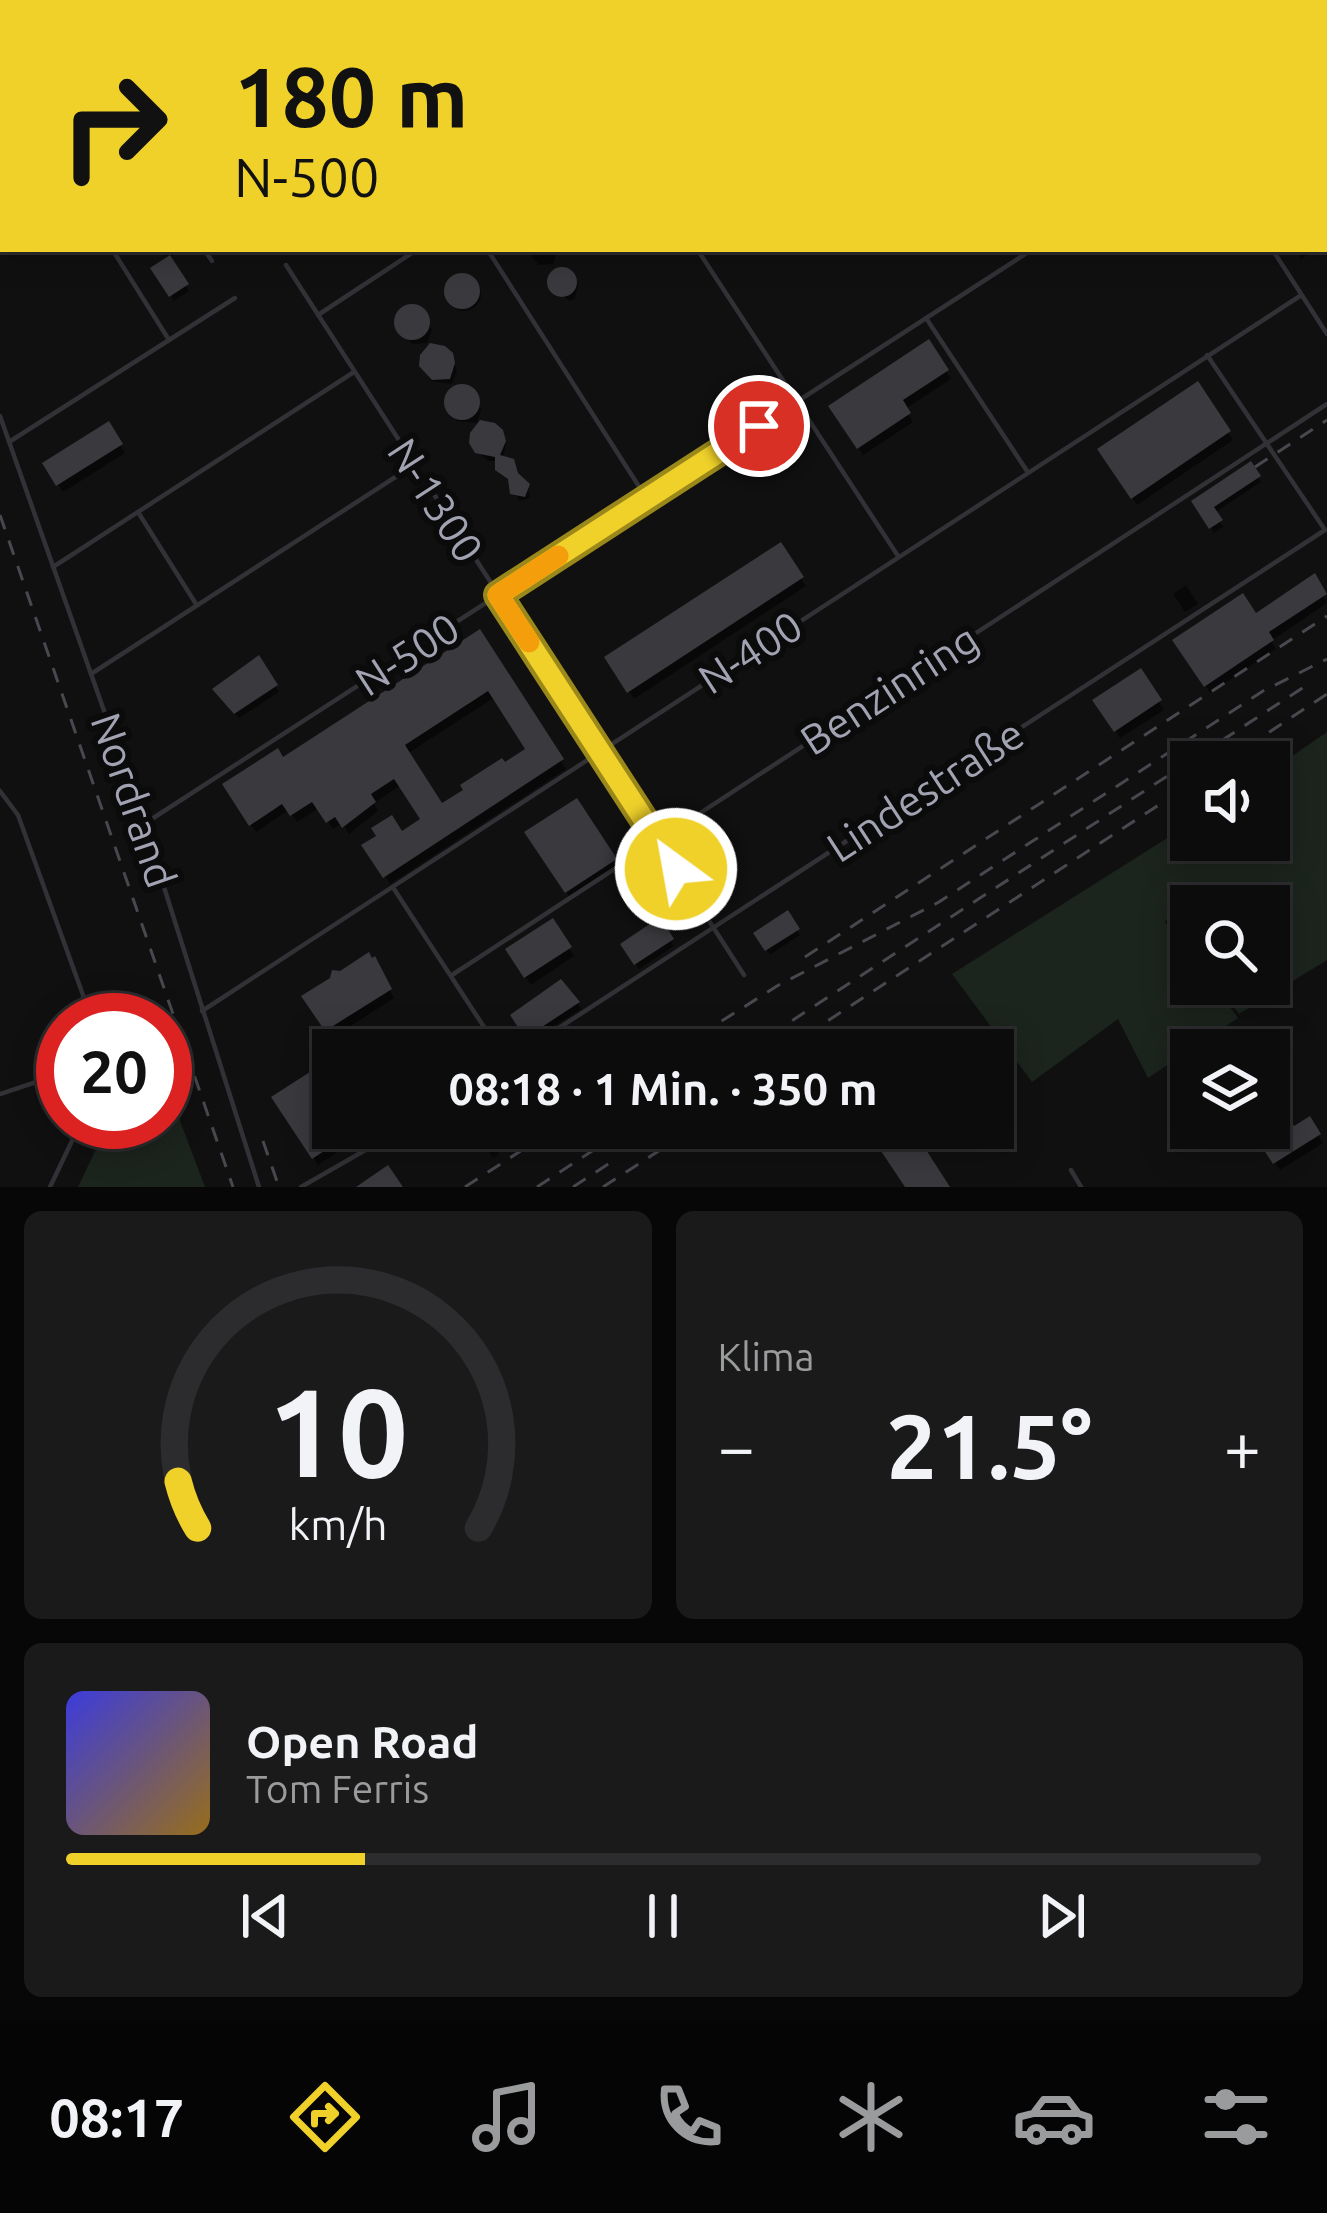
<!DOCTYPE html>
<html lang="de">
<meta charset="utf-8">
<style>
body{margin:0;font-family:Ubuntu,sans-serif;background:#1a1a1b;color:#f1f3f6;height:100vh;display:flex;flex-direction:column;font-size:45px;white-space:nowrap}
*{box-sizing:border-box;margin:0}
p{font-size:39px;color:#9a9b9d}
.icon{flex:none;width:66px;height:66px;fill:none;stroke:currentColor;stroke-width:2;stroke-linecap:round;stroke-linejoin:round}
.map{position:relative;height:1187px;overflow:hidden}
.details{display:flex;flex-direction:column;gap:24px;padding:24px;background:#070707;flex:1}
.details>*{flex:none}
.guide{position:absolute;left:0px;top:0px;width:1329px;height:252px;box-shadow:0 6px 30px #0003,0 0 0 3px #2c2c2e;background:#efd12a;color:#111;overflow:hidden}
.buttons{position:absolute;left:1170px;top:741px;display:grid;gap:24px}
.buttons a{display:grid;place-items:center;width:120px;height:120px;border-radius:0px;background:#0c0c0d;box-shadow:0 6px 30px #0003,0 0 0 3px #2c2c2e;font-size:60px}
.speed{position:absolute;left:36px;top:993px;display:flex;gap:24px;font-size:60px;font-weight:700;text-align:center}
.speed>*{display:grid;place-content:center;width:156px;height:156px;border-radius:50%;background:#0c0c0d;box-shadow:0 6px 30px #0003,0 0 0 3px #2c2c2e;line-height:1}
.speed .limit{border:18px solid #d22;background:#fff;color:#111}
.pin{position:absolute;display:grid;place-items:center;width:102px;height:102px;color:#fff;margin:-51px;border:6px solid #fff;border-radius:50%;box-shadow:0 3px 12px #0007}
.me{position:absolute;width:132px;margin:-66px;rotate:328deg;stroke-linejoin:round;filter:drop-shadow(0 0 9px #0008)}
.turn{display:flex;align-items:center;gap:42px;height:252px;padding:0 36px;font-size:54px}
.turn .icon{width:156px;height:156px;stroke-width:2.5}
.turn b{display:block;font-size:84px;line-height:102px}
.big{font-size:90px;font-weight:700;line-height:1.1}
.details .card{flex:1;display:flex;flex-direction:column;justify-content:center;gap:18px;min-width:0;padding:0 42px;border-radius:18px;background:#1a1a1b}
.details .dial{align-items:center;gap:0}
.dial svg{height:312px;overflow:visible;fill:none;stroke:#2c2c2e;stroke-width:7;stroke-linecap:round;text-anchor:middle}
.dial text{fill:#f1f3f6;stroke:none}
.song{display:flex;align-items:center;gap:36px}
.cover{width:144px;height:144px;border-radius:18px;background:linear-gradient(135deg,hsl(240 70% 55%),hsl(40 70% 35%))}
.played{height:12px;border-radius:6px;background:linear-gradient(90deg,#efd12a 25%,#2c2c2e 25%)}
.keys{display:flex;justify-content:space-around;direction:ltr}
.heat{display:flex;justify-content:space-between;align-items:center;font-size:66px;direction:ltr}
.details .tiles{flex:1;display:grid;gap:24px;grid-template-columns:1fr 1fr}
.card:last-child{grid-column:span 2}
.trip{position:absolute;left:312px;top:1029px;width:702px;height:120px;border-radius:0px;background:#0c0c0d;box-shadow:0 6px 30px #0003,0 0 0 3px #2c2c2e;font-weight:700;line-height:120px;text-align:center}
.menu{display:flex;height:192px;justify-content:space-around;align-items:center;background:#050505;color:#9a9b9d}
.menu .icon{width:84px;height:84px}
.menu .active{color:#efd12a}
.menu b{font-size:54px;color:#f1f3f6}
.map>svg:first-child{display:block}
.green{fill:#1c241e}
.shadow{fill:#0007;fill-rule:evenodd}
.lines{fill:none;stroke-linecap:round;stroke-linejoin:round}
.stream{stroke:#272c34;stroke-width:3}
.building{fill:#3a3a3e;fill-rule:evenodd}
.lane{stroke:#313136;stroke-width:4.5}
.rail{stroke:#48484f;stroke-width:3;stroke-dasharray:15 12;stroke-linecap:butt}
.route-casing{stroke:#9b881b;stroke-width:30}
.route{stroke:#efd12a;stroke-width:21}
.slow{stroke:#f59e0b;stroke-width:21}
.labels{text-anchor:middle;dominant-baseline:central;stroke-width:12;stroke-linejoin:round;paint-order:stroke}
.street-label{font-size:42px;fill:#a1a3b2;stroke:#0b0b0c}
</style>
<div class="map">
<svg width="1327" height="1187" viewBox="0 0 1327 1187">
<rect width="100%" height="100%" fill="#101011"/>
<g class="green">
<path d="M1327 732V960L1239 1014 1217 984H1269V906H1191V949L1169 920 1173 910 1165 922 1191 956V984H1213L1238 1018 1148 1078 1118 1019 1032 1082 952 974 1191 823V840H1269V772Z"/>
<path d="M165 1081 205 1187H78L109 1122H165Z"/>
</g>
<g class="shadow">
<path d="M161 249H183L168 259 189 291 174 301 154 269 168 260Z"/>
<path d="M525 249H557V251L553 264 539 265Z"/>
<path d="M1295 249H1316L1301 259Z"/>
<path d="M556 270H565L574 278 578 284 575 299 570 301 551 287Z"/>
<circle cx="464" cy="294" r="17"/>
<path d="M419 308 432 330 427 343 412 344 397 325 403 309Z"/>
<path d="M928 343 951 379 905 409 913 422 863 455 832 407Z"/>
<path d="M454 362 457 371 452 384 431 381 422 365Z"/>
<path d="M456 385 475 394 481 410 477 423H480L456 421 447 404V396Z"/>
<path d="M1197 386 1233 440 1137 505 1101 450Z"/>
<path d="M108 425 125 453 63 492 46 464Z"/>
<path d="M504 438 506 447 502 459 528 486 530 498 519 501 511 481 501 474 498 461H488L475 448Z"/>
<path d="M1250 466 1261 482 1214 513 1223 527 1214 533 1195 502Z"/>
<path d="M780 546 806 586 634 699 608 658Z"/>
<path d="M1314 578 1327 603 1271 641 1276 649 1210 693 1176 641 1255 617Z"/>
<path d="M1186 585 1198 604 1185 612 1173 594Z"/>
<path d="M479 633 566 769 390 884 365 846 379 837 401 835 424 820 401 785 374 803 378 811 349 834 342 823 333 829 319 808 297 822 289 810 256 832 226 785 282 761ZM495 697 529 750 441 808 407 754Z"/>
<path d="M259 659 279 692 239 718 219 695Z"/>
<path d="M1140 672 1164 710 1120 738 1096 701Z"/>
<path d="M576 802 619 868 571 899 528 833Z"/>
<path d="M787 915 800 935 770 955 757 934Z"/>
<path d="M552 922 574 956 531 985 509 950Z"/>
<path d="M659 922 674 946 639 969 624 945Z"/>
<path d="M374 960 394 998 332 1038 305 997Z"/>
<path d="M569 989 581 1009 530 1041 514 1016Z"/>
<path d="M333 1075V1128H368L370 1131 318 1165 275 1098Z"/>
<path d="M1269 1092 1294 1130 1309 1121 1323 1143 1280 1170 1266 1148 1283 1137 1269 1116Z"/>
<path d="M433 1128H483L499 1154 493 1158 475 1130 439 1153 426 1132Z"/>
</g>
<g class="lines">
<g class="stream">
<path d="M1326 60H1327"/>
<path d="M0 78 3 77"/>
</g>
</g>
<g class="building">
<path d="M170 255 189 284 169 297 150 268Z"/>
<circle cx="562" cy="282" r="15"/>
<circle cx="462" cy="291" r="18"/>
<circle cx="412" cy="322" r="18"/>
<path d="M929 339 949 370 903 400 911 413 857 449 828 406Z"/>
<path d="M430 343 445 346 453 353 455 363 450 379 432 380 419 366 420 355Z"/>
<path d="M1198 381 1231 431 1131 499 1097 449Z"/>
<circle cx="462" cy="402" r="18"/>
<path d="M480 420 495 423 503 430 506 441 500 455 514 459 518 473 530 484 525 497 510 494 508 479 495 470V457L475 453 469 443 470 433Z"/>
<path d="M109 421 123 444 56 486 42 463Z"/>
<path d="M1251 461 1261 476 1214 507 1223 520 1209 529 1191 501Z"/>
<path d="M781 542 804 577 627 693 604 657Z"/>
<path d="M1315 573 1327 594 1269 632 1274 640 1204 687 1172 640 1243 593 1256 613Z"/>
<path d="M480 629 564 759 383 878 361 845 376 836 371 828 392 815 402 831 420 819 394 779 371 794 376 802 342 828 335 817 326 823 312 802 290 816 282 804 249 826 222 784 278 748 283 757ZM488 691 525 749 505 762 502 758 460 785 463 790 442 803 405 745Z"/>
<path d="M259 655 278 685 234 714 212 689Z"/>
<path d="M1141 668 1162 700 1114 732 1092 700Z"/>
<path d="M577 798 617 859 565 893 524 832Z"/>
<path d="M788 910 800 929 765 951 753 933Z"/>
<path d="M660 917 674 939 634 965 620 944Z"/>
<path d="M553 918 572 947 524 978 505 949Z"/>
<path d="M369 952 372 958 375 956 392 989 325 1031 301 996 330 978 332 970 340 971Z"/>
<path d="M561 979 580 1002 525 1038 510 1015Z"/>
<path d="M327 1061 333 1069V1128H359L312 1159 271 1097Z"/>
<path d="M1269 1087 1294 1126 1310 1116 1321 1134 1273 1164 1262 1147 1279 1136 1269 1120Z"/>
<path d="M420 1128H467L434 1149Z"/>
<path d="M904 1128H912L950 1187H905L877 1145Z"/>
<path d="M388 1165 403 1187H356Z"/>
</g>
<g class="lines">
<g class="lane">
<path d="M388 3V0"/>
<path d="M0 108 3 107"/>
<path d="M112 249 169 340"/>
<path d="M204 249 212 261"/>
<path d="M487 249 647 499"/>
<path d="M697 249 898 556"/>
<path d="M1272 249 1327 334"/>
<path d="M286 265 744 975"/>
<path d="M318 315 418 249"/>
<path d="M926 318 1027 471"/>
<path d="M0 416 144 824 259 1187"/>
<path d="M9 442 235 298"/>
<path d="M138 512 196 604"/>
<path d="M53 567 354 372"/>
<path d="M91 674 414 465"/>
<path d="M0 791 18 815 92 1020"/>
<path d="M144 824 1033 249"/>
<path d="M394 889 499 1050"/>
<path d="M452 975 1327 404"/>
<path d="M202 1011 1300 296"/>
<path d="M525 1050 1325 530 1207 355"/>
<path d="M0 1094 63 1073"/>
<path d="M1071 1170 1081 1187"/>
<path d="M50 1187 81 1122"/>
<path d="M301 1187 404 1128"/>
</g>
<g class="rail">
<path d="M1326 150H1327"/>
<path d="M1255 467 1327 420"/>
<path d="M0 515 233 1187"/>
<path d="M1224 762 1327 694"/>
<path d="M805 957 1327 616"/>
<path d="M676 1050 777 986 939 902 1263 691 1327 659"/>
<path d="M747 1050 1310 683"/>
<path d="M783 1050 1191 784"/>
<path d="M263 1141 279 1187"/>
<path d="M465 1187 556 1128"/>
<path d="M537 1187 627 1128"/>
<path d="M573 1187 613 1161"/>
<path d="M603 1187 694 1128"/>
</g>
</g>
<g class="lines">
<g class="route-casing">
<path id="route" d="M676 869 498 595 759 426"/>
</g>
<use href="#route" class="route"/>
<path class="slow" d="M529 642 498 595 558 556"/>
</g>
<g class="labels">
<g class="street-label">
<text transform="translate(436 500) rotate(57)">N-1300</text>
<text transform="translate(750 652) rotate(-33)">N-400</text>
<text transform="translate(407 654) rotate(-33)">N-500</text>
<text transform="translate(889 689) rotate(-33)">Benzinring</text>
<text transform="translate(925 790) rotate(-33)">Lindestraße</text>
<text transform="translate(134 800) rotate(71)">Nordrand</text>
</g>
</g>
</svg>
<div class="buttons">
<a><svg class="icon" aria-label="sound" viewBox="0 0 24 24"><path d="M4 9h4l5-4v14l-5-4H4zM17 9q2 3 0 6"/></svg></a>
<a><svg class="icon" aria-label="search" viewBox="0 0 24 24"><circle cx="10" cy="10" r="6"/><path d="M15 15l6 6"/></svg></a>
<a><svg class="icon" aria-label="layers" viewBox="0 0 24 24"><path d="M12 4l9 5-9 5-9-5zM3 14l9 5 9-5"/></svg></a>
</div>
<div class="speed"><div class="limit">20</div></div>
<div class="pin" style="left:759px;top:426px;background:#d93025"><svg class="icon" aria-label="arrive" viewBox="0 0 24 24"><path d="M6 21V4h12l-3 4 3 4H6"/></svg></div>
<svg class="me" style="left:676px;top:869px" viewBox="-20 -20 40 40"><circle r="17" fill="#efd12a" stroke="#fff" stroke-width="3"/><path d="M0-11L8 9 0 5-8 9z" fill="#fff"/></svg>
<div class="trip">08:18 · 1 Min. · 350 m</div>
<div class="guide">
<div class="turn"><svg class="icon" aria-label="right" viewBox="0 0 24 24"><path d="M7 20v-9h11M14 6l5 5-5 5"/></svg><div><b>180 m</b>N-500</div></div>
</div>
</div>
<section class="details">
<div class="tiles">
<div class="card dial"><svg viewBox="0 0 100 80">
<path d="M14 69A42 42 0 1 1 86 69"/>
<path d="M14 69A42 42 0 0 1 9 57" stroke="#efd12a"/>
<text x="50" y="56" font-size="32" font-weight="700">10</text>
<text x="50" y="72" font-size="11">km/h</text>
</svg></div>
<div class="card"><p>Klima</p>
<div class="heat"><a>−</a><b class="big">21.5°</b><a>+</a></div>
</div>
<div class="card">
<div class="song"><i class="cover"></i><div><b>Open Road</b><p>Tom Ferris</p></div></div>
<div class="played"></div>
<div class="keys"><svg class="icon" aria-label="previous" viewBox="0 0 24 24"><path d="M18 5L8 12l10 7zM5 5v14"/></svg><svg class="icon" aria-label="pause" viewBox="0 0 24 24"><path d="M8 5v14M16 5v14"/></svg><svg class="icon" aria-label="next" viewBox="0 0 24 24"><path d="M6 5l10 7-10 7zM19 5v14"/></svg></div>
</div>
</div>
</section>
<nav class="menu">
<b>08:17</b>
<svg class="icon active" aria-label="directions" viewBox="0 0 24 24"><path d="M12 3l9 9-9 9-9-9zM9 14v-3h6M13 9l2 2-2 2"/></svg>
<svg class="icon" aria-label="music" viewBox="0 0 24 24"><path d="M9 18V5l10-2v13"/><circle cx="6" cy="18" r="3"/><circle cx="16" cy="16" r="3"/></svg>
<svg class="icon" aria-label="phone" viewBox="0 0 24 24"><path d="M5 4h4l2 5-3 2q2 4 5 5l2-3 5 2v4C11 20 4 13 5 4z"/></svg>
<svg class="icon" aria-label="climate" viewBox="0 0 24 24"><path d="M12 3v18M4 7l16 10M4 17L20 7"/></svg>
<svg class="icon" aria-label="car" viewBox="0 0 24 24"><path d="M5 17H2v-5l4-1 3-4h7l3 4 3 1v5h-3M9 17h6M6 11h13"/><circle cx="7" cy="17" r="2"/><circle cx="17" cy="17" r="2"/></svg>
<svg class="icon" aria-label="filters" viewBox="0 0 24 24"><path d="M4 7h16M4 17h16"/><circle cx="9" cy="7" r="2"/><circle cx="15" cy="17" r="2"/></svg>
</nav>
